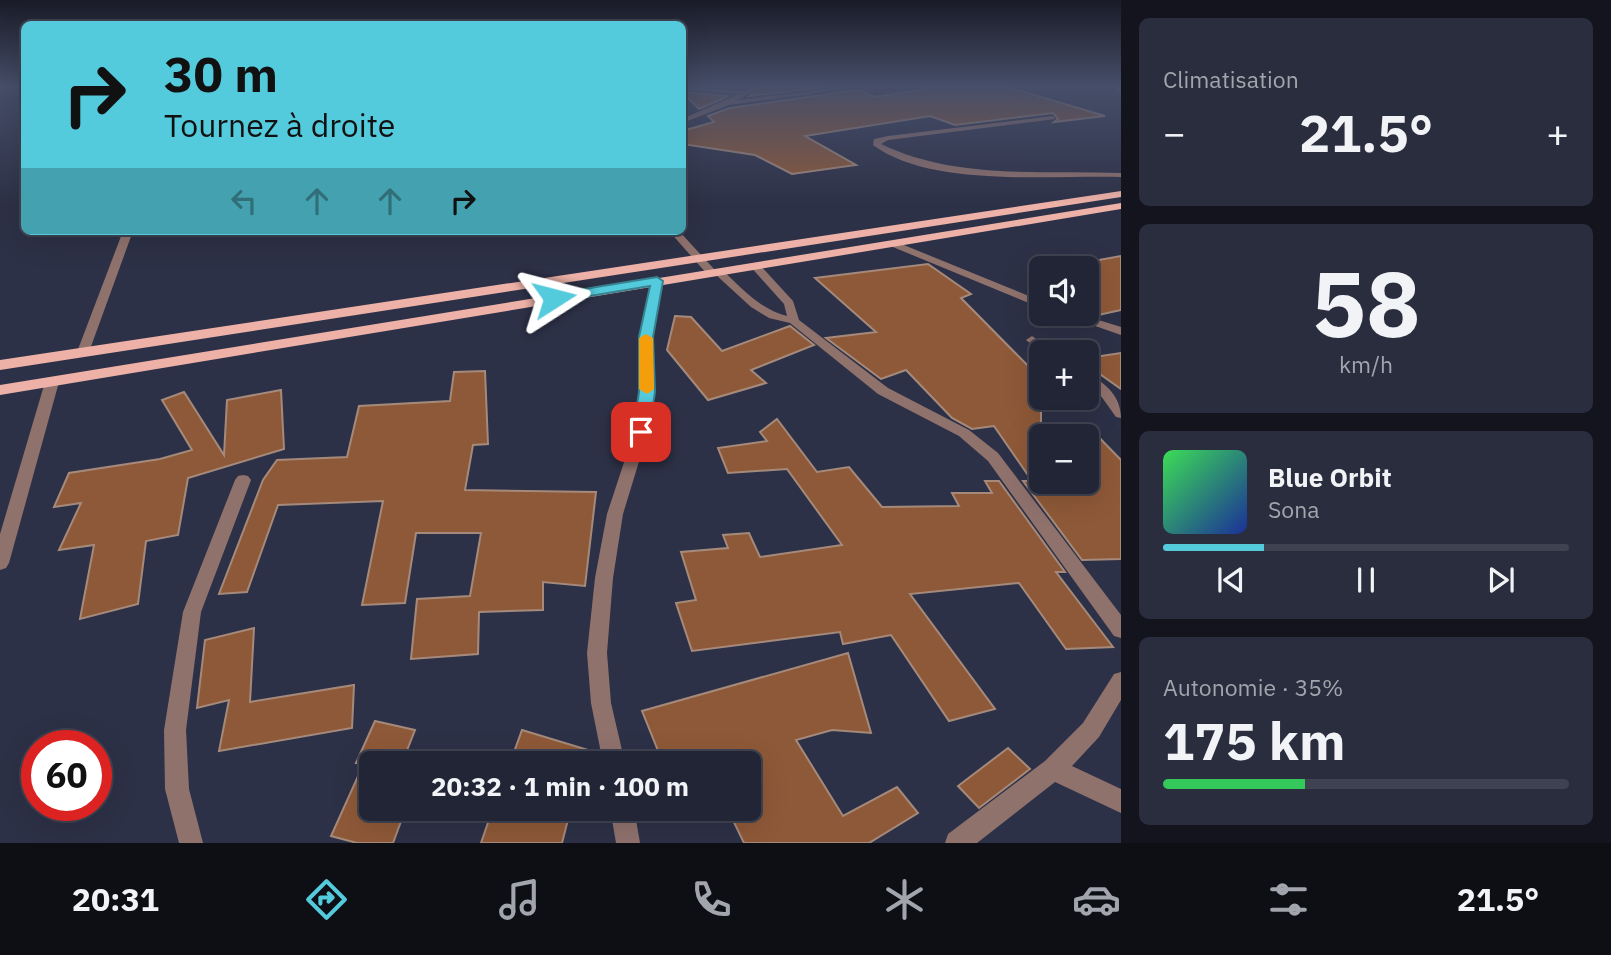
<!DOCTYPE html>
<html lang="fr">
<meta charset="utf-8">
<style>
body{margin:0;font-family:"IBM Plex Sans",sans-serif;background:#2a2d3d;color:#f1f3f6;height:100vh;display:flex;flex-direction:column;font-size:26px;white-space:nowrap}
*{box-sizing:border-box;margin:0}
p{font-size:23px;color:#a2a5ad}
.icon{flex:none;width:38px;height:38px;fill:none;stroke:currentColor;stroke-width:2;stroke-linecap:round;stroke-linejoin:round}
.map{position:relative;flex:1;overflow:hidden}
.details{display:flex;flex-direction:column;gap:18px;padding:18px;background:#13141d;width:490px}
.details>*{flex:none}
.hud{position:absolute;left:21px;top:21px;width:665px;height:214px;border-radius:10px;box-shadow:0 7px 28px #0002,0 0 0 2px #3f4250;background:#54cadd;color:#111;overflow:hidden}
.fabs{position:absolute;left:1029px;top:256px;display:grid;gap:14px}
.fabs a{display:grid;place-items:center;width:70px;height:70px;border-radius:10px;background:#222535;box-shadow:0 7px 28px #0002,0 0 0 2px #3f4250;font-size:35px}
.speed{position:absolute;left:21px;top:730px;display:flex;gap:14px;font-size:35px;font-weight:700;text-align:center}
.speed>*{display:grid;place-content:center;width:91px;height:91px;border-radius:50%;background:#222535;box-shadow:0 7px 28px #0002,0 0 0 2px #3f4250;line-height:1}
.speed .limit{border:10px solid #d22;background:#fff;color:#111}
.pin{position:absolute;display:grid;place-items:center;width:60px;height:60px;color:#fff;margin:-30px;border-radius:14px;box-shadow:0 4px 10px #0006}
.me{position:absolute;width:77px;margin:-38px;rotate:81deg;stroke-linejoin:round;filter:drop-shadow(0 0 5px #0008)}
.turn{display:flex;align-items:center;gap:24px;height:147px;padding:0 28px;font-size:32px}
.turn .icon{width:91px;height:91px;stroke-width:2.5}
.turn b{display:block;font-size:49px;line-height:60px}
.lanes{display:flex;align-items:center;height:66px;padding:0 28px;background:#0003;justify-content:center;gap:35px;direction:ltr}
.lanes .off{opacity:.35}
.big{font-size:52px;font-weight:800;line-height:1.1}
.details .tile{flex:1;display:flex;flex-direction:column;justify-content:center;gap:10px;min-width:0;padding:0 24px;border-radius:10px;background:#2a2d3d}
.details .dial{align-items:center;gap:0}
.dial b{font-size:91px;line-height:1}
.song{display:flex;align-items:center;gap:21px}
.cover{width:84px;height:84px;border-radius:10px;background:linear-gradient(135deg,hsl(130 70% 55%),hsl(230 70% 35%))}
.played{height:7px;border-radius:4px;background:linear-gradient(90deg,#54cadd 25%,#3f4250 25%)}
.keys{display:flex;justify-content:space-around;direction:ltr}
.heat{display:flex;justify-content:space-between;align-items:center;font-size:38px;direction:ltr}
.charge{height:10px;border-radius:5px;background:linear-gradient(90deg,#34c759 35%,#3f4250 0)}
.trip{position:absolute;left:359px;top:751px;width:402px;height:70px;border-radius:10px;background:#222535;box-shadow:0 7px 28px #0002,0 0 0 2px #3f4250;font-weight:800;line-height:70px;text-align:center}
.dock{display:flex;height:112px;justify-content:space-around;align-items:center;background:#0e0f15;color:#a2a5ad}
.dock .icon{width:49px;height:49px}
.dock .active{color:#54cadd}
.dock b{font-size:32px;color:#f1f3f6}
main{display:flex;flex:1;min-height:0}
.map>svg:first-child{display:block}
.building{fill:#8e5938;stroke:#a58a7b;stroke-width:2}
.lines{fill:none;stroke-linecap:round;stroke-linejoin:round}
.minor{fill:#90726d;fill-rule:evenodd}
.primary{fill:#edb1a7;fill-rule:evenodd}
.route{fill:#54cadd;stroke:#378390;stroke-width:2}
.slow{fill:#f59e0b}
</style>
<main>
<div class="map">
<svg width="1121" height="843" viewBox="0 0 1121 843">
<rect width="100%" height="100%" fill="#2d3147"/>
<g class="building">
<path d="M761 87H825L749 96Z"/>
<path d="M924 87H1007L1105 116 1054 122 1058 119 1053 113 955 125 930 116 805 136 856 165 792 174 755 155 682 144V131L714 122 708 116 730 108 858 90 875 97 924 90Z"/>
<path d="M682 92 729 96 699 109Z"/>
<path d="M1121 256V310L1094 316 1087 314V268L1066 266Z"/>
<path d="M928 264 971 294 961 298 1041 379V481H1087V425L1121 460V559L1082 560 1023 481H1032L994 426 972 429 952 418 906 370 881 379 826 338 876 332 815 278Z"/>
<path d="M675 316 691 317 722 351 790 326 814 345 751 370 766 383 708 400 667 350Z"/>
<path d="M1121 353V389L1087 365V358Z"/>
<path d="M485 371 488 444 473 445 465 490 596 492 585 586 543 582V610L479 612 478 654 411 659 417 599 470 596 481 533H416L405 603 362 605 383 501 278 505 247 592 219 594 263 480 277 460 347 457 359 406 450 401 454 372Z"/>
<path d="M281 390 284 449 188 478 178 535 146 541 138 604 80 619 94 545 59 550 81 503 54 507 69 473 160 459 192 450 162 400 184 392 224 455 227 400Z"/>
<path d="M777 419 817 472 849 467 882 507 959 506 952 493H992L985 481H999L1065 572H1056L1113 647 1066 649 1019 583 910 594 995 709 949 721 891 635 843 644 840 632 692 651 676 603 696 600 681 552 728 548 723 535 749 533 760 557 842 545 787 469 728 473 718 448 767 441 760 432Z"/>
<path d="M254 628 250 702 354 685 352 728 219 751 229 700 197 708 205 640Z"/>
<path d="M848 653 871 733 832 730 796 740 843 816 897 787 918 813 869 843H744L727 808H749V752L711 763H663L642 711Z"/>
<path d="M375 721 415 730 402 763H371V808H406L393 843H357L331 836 364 763H356Z"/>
<path d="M522 730 598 753 600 763H510Z"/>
<path d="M1008 748 1030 769 979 808 958 786Z"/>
<path d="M493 808H571L562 843H481Z"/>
</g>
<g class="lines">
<g class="minor">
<path d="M682 87 745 91 752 87H759L738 100 846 87H862L729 105 682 123V119L739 94 682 89Z"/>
<path d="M1121 88V92L1116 90 1117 89Z"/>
<path d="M1053 116 1055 119 888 140 881 144C956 180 1040 170 1121 173V177C1051 175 931 188 873 145L874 139 888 136Z"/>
<path d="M123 231H133L89 352 87 355H79L77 352Z"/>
<path d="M669 231H679L714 269H721C740 286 760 310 787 316L784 304 749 265 758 263 793 301 799 320 888 388 969 430 998 453 1121 615V638L1114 636 988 461 959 436 878 394 790 323 769 318 751 307 715 274H707Z"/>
<path d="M888 241H894L1041 301V308L888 245Z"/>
<path d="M657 278 662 281 652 337 654 392 648 432 623 514 613 578 607 653 611 703 625 763H603L591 703 587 653 595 578 607 514 634 432 640 392V337L652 281Z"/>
<path d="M1058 313H1076L1121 327V335Z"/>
<path d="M1032 336 1055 352H1041L1026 340Z"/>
<path d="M1087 375C1107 382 1121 398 1121 418L1116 417 1101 396 1087 385Z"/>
<path d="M52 378 59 382 9 563 6 568 0 570V534L45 382Z"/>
<path d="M243 475 248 476 251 480 201 612 186 730 189 789 203 843H179L165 789 164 730 183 612 235 480 238 476Z"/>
<path d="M1121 672V700L1099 737 1072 766 1121 789V813L1055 782 977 843H945L948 834 1045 761 1083 723 1114 674Z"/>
<path d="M610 808H634L640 843H616Z"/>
</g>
<g class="primary">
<path d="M1121 191V197L0 370V360Z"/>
<path d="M1121 203V209L0 395V385Z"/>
</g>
</g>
<linearGradient id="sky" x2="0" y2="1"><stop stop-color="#191b27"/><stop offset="0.42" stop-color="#464e69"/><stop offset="1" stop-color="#464e69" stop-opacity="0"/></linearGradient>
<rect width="1121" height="205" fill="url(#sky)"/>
<path class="route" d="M657 277 663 281 653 337 655 392 649 432 641 437 633 432 639 392V337L650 286 554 302 548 298 554 294Z"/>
<path class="slow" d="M646 334 653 338 654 389 647 394 639 389V338Z"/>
</svg>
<div class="fabs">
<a><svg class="icon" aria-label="sound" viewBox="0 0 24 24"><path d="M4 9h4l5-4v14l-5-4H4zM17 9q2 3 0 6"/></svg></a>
<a>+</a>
<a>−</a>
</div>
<div class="speed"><div class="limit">60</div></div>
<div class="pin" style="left:641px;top:432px;background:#d93025"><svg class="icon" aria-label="arrive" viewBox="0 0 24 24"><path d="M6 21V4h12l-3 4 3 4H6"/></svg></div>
<svg class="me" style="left:554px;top:298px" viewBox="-20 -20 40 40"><path d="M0-17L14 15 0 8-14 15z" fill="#54cadd" stroke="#fff" stroke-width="4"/></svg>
<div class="trip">20:32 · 1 min · 100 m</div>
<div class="hud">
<div class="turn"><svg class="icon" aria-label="right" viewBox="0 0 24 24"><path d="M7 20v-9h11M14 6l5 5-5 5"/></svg><div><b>30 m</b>Tournez à droite</div></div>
<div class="lanes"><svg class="icon off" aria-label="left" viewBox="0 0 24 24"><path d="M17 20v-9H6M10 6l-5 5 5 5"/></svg><svg class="icon off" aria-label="ahead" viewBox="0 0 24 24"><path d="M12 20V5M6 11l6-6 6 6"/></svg><svg class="icon off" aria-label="ahead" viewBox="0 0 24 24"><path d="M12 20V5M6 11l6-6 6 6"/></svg><svg class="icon" aria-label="right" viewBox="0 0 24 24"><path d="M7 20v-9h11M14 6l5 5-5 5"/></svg></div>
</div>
</div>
<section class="details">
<div class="tile"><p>Climatisation</p>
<div class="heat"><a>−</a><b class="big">21.5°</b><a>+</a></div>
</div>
<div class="tile dial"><b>58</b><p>km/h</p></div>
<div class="tile">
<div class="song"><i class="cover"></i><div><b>Blue Orbit</b><p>Sona</p></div></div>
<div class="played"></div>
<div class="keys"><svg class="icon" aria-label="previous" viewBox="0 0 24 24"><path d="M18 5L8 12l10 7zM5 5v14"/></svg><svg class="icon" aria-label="pause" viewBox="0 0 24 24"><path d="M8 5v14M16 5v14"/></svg><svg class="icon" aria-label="next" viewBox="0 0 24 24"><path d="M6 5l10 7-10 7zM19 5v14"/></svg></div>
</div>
<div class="tile"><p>Autonomie · 35%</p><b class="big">175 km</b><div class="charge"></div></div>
</section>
</main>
<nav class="dock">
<b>20:31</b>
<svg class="icon active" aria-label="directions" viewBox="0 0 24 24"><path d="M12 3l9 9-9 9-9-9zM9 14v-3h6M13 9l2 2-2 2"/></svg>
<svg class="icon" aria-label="music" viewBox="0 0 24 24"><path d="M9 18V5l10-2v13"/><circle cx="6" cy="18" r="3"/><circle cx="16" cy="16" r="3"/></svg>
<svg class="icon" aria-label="phone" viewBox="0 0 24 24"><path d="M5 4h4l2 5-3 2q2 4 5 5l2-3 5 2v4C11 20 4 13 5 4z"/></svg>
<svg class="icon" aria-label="climate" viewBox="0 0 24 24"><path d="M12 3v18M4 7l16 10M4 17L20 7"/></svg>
<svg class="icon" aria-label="car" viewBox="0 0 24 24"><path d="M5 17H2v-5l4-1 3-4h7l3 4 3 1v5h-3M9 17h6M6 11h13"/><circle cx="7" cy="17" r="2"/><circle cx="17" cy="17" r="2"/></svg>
<svg class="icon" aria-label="filters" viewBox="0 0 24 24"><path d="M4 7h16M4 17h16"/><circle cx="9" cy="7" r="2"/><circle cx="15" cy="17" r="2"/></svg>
<b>21.5°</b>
</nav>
